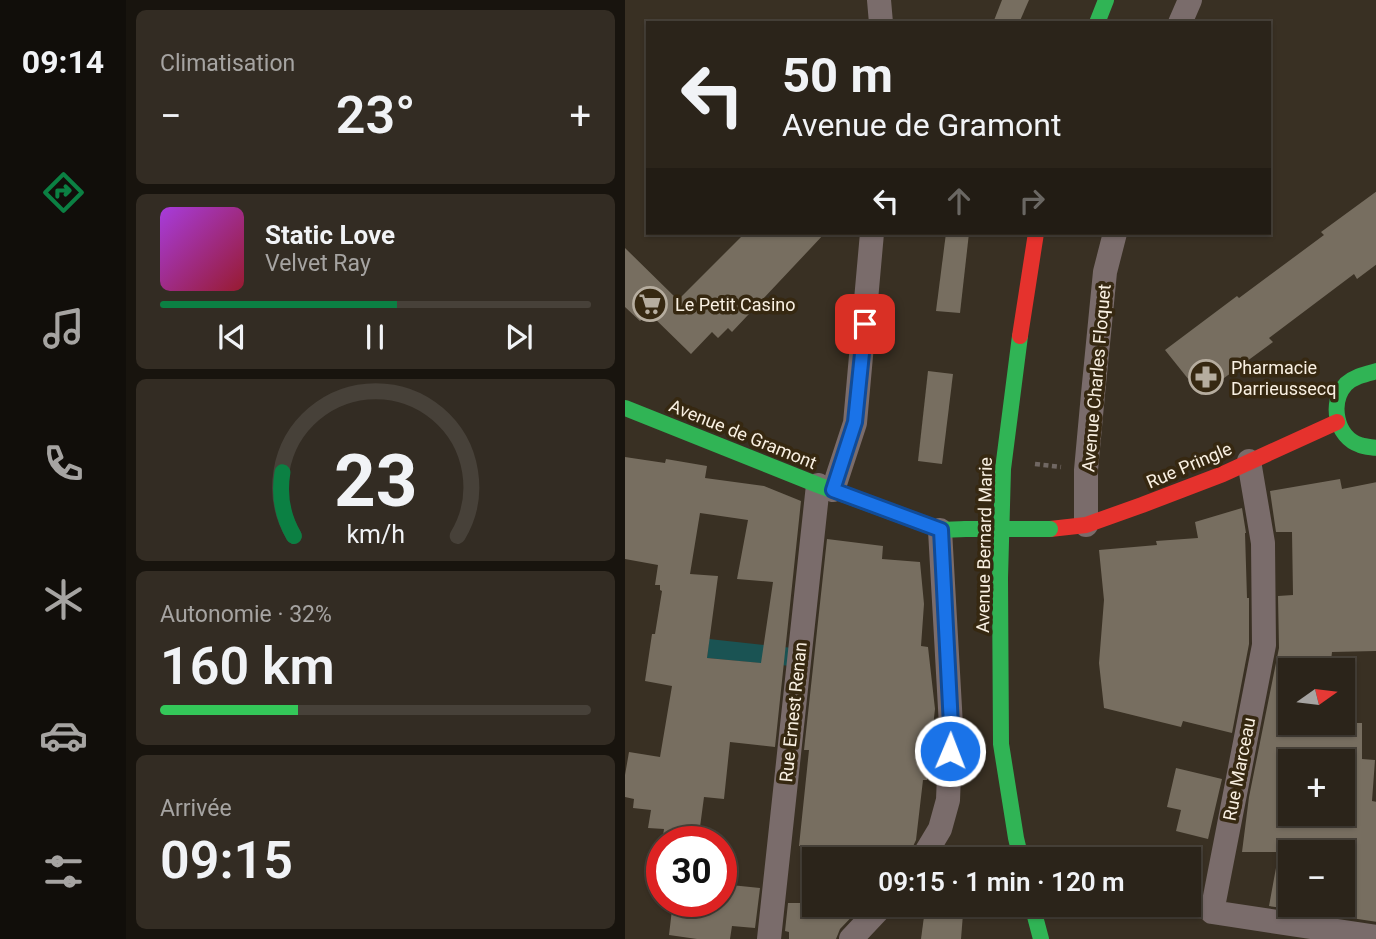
<!DOCTYPE html>
<html lang="fr">
<meta charset="utf-8">
<style>
body{margin:0;font-family:Roboto,sans-serif;background:#332c23;color:#f1f3f6;height:100vh;display:flex;flex-direction:column;font-size:26px;white-space:nowrap}
*{box-sizing:border-box;margin:0}
p{font-size:23px;color:#a6a4a2}
.icon{flex:none;width:38px;height:38px;fill:none;stroke:currentColor;stroke-width:2;stroke-linecap:round;stroke-linejoin:round}
.map{position:relative;flex:1;overflow:hidden}
.drawer{display:flex;flex-direction:column;gap:10px;padding:10px;background:#18140e;width:499px}
.drawer>*{flex:none}
.top-card{position:absolute;left:21px;top:21px;width:625px;height:214px;border-radius:0px;box-shadow:0 2px 5px #0004,0 0 0 2px #474139;background:#2b241a;color:#f1f3f6;overflow:hidden}
.needle{width:46px;rotate:76deg}
.fabs{position:absolute;left:653px;top:658px;display:grid;gap:14px}
.fabs a{display:grid;place-items:center;width:77px;height:77px;border-radius:0px;background:#2b241a;box-shadow:0 2px 5px #0004,0 0 0 2px #474139;font-size:35px}
.speed{position:absolute;left:21px;top:826px;display:flex;gap:14px;font-size:35px;font-weight:700;text-align:center}
.speed>*{display:grid;place-content:center;width:91px;height:91px;border-radius:50%;background:#2b241a;box-shadow:0 2px 5px #0004,0 0 0 2px #474139;line-height:1}
.speed .limit{border:10px solid #d22;background:#fff;color:#111}
.pin{position:absolute;display:grid;place-items:center;width:60px;height:60px;color:#fff;margin:-30px;border-radius:14px;box-shadow:0 4px 10px #0006}
.me{position:absolute;width:77px;margin:-38px;rotate:1deg;stroke-linejoin:round;filter:drop-shadow(0 0 5px #0008)}
.turn{display:flex;align-items:center;gap:24px;height:147px;padding:0 21px;font-size:32px}
.turn .icon{width:91px;height:91px;stroke-width:2.5}
.turn b{display:block;font-size:49px;line-height:60px}
.lanes{display:flex;align-items:center;height:66px;padding:0 21px;background:#0003;justify-content:center;gap:35px;direction:ltr}
.lanes .off{opacity:.35}
.big{font-size:52px;font-weight:600;line-height:1.1}
.drawer .tile{flex:1;display:flex;flex-direction:column;justify-content:center;gap:10px;min-width:0;padding:0 24px;border-radius:10px;background:#332c23}
.drawer .dial{align-items:center;gap:0}
.dial svg{height:182px;overflow:visible;fill:none;stroke:#474139;stroke-width:7;stroke-linecap:round;text-anchor:middle}
.dial text{fill:#f1f3f6;stroke:none}
.song{display:flex;align-items:center;gap:21px}
.cover{width:84px;height:84px;border-radius:10px;background:linear-gradient(135deg,hsl(280 70% 55%),hsl(350 70% 35%))}
.played{height:7px;border-radius:4px;background:linear-gradient(90deg,#0b8043 55%,#474139 55%)}
.keys{display:flex;justify-content:space-around;direction:ltr}
.heat{display:flex;justify-content:space-between;align-items:center;font-size:38px;direction:ltr}
.charge{height:10px;border-radius:5px;background:linear-gradient(90deg,#34c759 32%,#474139 0)}
.trip{position:absolute;left:177px;top:847px;width:399px;height:70px;border-radius:0px;background:#2b241a;box-shadow:0 2px 5px #0004,0 0 0 2px #474139;font-weight:600;line-height:70px;text-align:center}
main{display:flex;flex:1;min-height:0}
.tabs{display:flex;flex-direction:column;width:126px;justify-content:space-around;align-items:center;background:#110e0a;color:#a6a4a2}
.tabs .icon{width:49px;height:49px}
.tabs .on{color:#0b8043}
.tabs b{font-size:32px;color:#f1f3f6}
.map>svg:first-child{display:block}
.water{fill:#1a5353}
.building{fill:#776e60;fill-rule:evenodd}
.lines{fill:none;stroke-linecap:round;stroke-linejoin:round}
.path{stroke:#706762;stroke-width:4.5;stroke-dasharray:5 3.5;stroke-linecap:butt}
.street{stroke:#7a6c6b;stroke-width:24}
.fast{stroke:#30b455;stroke-width:16}
.jam{stroke:#e5322d;stroke-width:16}
.fast-bridge{stroke:#30b455;stroke-width:16}
.route-casing{stroke:#114b97;stroke-width:18}
.route{stroke:#1a73e8;stroke-width:12}
.labels{text-anchor:middle;dominant-baseline:central;stroke-width:7;stroke-linejoin:round;paint-order:stroke}
.poi-label{font-size:18px;fill:#f9f0e2;stroke:#362811;text-anchor:start}
.street-label{font-size:18px;fill:#f9f0e2;stroke:#362811}
</style>
<main>
<nav class="tabs">
<b>09:14</b>
<svg class="icon on" aria-label="directions" viewBox="0 0 24 24"><path d="M12 3l9 9-9 9-9-9zM9 14v-3h6M13 9l2 2-2 2"/></svg>
<svg class="icon" aria-label="music" viewBox="0 0 24 24"><path d="M9 18V5l10-2v13"/><circle cx="6" cy="18" r="3"/><circle cx="16" cy="16" r="3"/></svg>
<svg class="icon" aria-label="phone" viewBox="0 0 24 24"><path d="M5 4h4l2 5-3 2q2 4 5 5l2-3 5 2v4C11 20 4 13 5 4z"/></svg>
<svg class="icon" aria-label="climate" viewBox="0 0 24 24"><path d="M12 3v18M4 7l16 10M4 17L20 7"/></svg>
<svg class="icon" aria-label="car" viewBox="0 0 24 24"><path d="M5 17H2v-5l4-1 3-4h7l3 4 3 1v5h-3M9 17h6M6 11h13"/><circle cx="7" cy="17" r="2"/><circle cx="17" cy="17" r="2"/></svg>
<svg class="icon" aria-label="filters" viewBox="0 0 24 24"><path d="M4 7h16M4 17h16"/><circle cx="9" cy="7" r="2"/><circle cx="15" cy="17" r="2"/></svg>
</nav>
<section class="drawer">
<div class="tile"><p>Climatisation</p>
<div class="heat"><a>−</a><b class="big">23°</b><a>+</a></div>
</div>
<div class="tile">
<div class="song"><i class="cover"></i><div><b>Static Love</b><p>Velvet Ray</p></div></div>
<div class="played"></div>
<div class="keys"><svg class="icon" aria-label="previous" viewBox="0 0 24 24"><path d="M18 5L8 12l10 7zM5 5v14"/></svg><svg class="icon" aria-label="pause" viewBox="0 0 24 24"><path d="M8 5v14M16 5v14"/></svg><svg class="icon" aria-label="next" viewBox="0 0 24 24"><path d="M6 5l10 7-10 7zM19 5v14"/></svg></div>
</div>
<div class="tile dial"><svg viewBox="0 0 100 80">
<path d="M14 69A42 42 0 1 1 86 69"/>
<path d="M14 69A42 42 0 0 1 9 41" stroke="#0b8043"/>
<text x="50" y="56" font-size="32" font-weight="700">23</text>
<text x="50" y="72" font-size="11">km/h</text>
</svg></div>
<div class="tile"><p>Autonomie · 32%</p><b class="big">160 km</b><div class="charge"></div></div>
<div class="tile"><p>Arrivée</p><b class="big">09:15</b></div>
</section>
<div class="map">
<svg width="752" height="939" viewBox="0 0 752 939">
<rect width="100%" height="100%" fill="#393023"/>
<path class="water" d="M84 639 168 648 166 666 82 658Z"/>
<g class="building">
<path d="M377 0H404L394 23H368Z"/>
<path d="M752 191V264L732 279 729 274 644 338 648 342 576 395 540 350 612 296 614 298 699 235 696 232Z"/>
<path d="M120 233H200L107 332 103 328 93 338 87 332 66 354 24 313 15 321 0 307V248L53 300Z"/>
<path d="M321 233H344L335 313 311 311Z"/>
<path d="M303 371 328 374 317 464 293 461Z"/>
<path d="M0 457 40 463 41 459 82 466 80 478 139 486 176 501 150 747 105 742 99 799 79 797 73 842H37L39 829 23 828 26 810 8 808 9 799 0 797V775L4 752 35 757 47 686 20 681 27 634H30L37 591 35 590V585H30L33 565 0 559ZM75 513 123 520 112 579 148 582 136 663 82 658 93 576 65 574Z"/>
<path d="M715 479 717 489 752 482V651L707 652 705 670H665V723H737V759L750 760 747 801 752 802V922L726 918 732 852H617L624 797 654 648 653 596 668 595 667 532H651L645 491ZM665 761H718V814H665Z"/>
<path d="M617 508 621 533H620L622 598H624V644L607 733 558 721 556 727 479 708 474 663 479 600 474 550 532 545 531 541 573 538 570 522Z"/>
<path d="M202 539 258 546 257 559 295 562 299 604 296 646 303 647 310 709 302 780H298L291 840 282 859H208L210 849 174 846 184 750H179Z"/>
<path d="M551 768 597 779 583 839 551 831 556 810 542 807Z"/>
<path d="M653 857 665 858V905H672L671 910 644 906Z"/>
<path d="M96 884 135 888 130 928 107 926 105 939H72L44 935 48 901H96Z"/>
<path d="M163 903H189V905H238L215 929 211 939H164V932L160 931Z"/>
<path d="M300 909 338 914 336 939H296Z"/>
</g>
<g class="lines">
<path class="path" d="M410 464 436 467"/>
<g class="street">
<path d="M254 0 256 23"/>
<path d="M555 23 565 0"/>
<path d="M624 461 638 543 639 645 587 912 752 937"/>
<path d="M208 490 230 423 247 233"/>
<path d="M461 525V470L468 394 480 272 490 233"/>
<path d="M297 859 315 829 323 800 326 726 315 530"/>
<path d="M144 939 193 485"/>
<path d="M226 939 258 905"/>
</g>
<g class="fast">
<path d="M472 23 481 0"/>
<path d="M395 336 378 469 375 578 376 744 391 838 396 859"/>
<path d="M752 371C741 374 730 376 721 384 704 403 711 437 735 445 740 447 747 447 752 448"/>
<path d="M0 408 193 485 315 530 341 529"/>
<path d="M407 905 416 939"/>
</g>
<g class="jam">
<path d="M395 336 411 233"/>
<path d="M425 529 461 525 517 505 598 474 712 422"/>
</g>
<path class="fast-bridge" d="M341 529H425"/>
</g>
<g class="lines">
<g class="route-casing">
<path id="route" d="M240 324 230 422 208 490 316 530 326 726 325 751"/>
</g>
<use href="#route" class="route"/>
</g>
<defs>
<g id="supermarket-ring" transform="scale(1.75)"><circle r="9.5" fill="#362811" stroke="#b6ad9f" stroke-width="1.5"/><path d="M-6-5.5h2.5l.6 2H6L4.5 2H-2.5L-4.4-4H-6ZM-1.5 3.2a1.3 1.3 0 1 0 .1 0ZM3 3.2a1.3 1.3 0 1 0 .1 0Z" fill="#b6ad9f"/></g>
<g id="pharmacy-ring" transform="scale(1.75)"><circle r="9.5" fill="#362811" stroke="#b6ad9f" stroke-width="1.5"/><path d="M-2-6h4v4h4v4h-4v4h-4v-4h-4v-4h4Z" fill="#b6ad9f"/></g>
</defs>
<g fill-rule="evenodd">
<use href="#supermarket-ring" x="25" y="304"/>
<use href="#pharmacy-ring" x="581" y="377"/>
</g>
<g class="labels">
<g class="poi-label">
<text x="50" y="304">Le Petit Casino</text>
<text x="606" y="367">Pharmacie<tspan x="606" dy="21">Darrieussecq</tspan></text>
</g>
<g class="street-label">
<text transform="translate(471 378) rotate(-85)">Avenue Charles Floquet</text>
<text transform="translate(118 434) rotate(22)">Avenue de Gramont</text>
<text transform="translate(564 465) rotate(-23)">Rue Pringle</text>
<text transform="translate(359 545) rotate(-89)">Avenue Bernard Marie</text>
<text transform="translate(168 712) rotate(-84)">Rue Ernest Renan</text>
<text transform="translate(614 769) rotate(-79)">Rue Marceau</text>
</g>
</g>
</svg>
<div class="fabs">
<a><svg class="needle" viewBox="-14 -14 28 28"><path d="M0-13l5 13h-10z" fill="#e53935"/><path d="M0 13l5-13h-10z" fill="#a6a4a2"/></svg></a>
<a>+</a>
<a>−</a>
</div>
<div class="speed"><div class="limit">30</div></div>
<div class="pin" style="left:240px;top:324px;background:#d93025"><svg class="icon" aria-label="arrive" viewBox="0 0 24 24"><path d="M6 21V4h12l-3 4 3 4H6"/></svg></div>
<svg class="me" style="left:325px;top:751px" viewBox="-20 -20 40 40"><circle r="17" fill="#1a73e8" stroke="#fff" stroke-width="3"/><path d="M0-11L8 9 0 5-8 9z" fill="#fff"/></svg>
<div class="trip">09:15 · 1 min · 120 m</div>
<div class="top-card">
<div class="turn"><svg class="icon" aria-label="left" viewBox="0 0 24 24"><path d="M17 20v-9H6M10 6l-5 5 5 5"/></svg><div><b>50 m</b>Avenue de Gramont</div></div>
<div class="lanes"><svg class="icon" aria-label="left" viewBox="0 0 24 24"><path d="M17 20v-9H6M10 6l-5 5 5 5"/></svg><svg class="icon off" aria-label="ahead" viewBox="0 0 24 24"><path d="M12 20V5M6 11l6-6 6 6"/></svg><svg class="icon off" aria-label="right" viewBox="0 0 24 24"><path d="M7 20v-9h11M14 6l5 5-5 5"/></svg></div>
</div>
</div>
</main>
